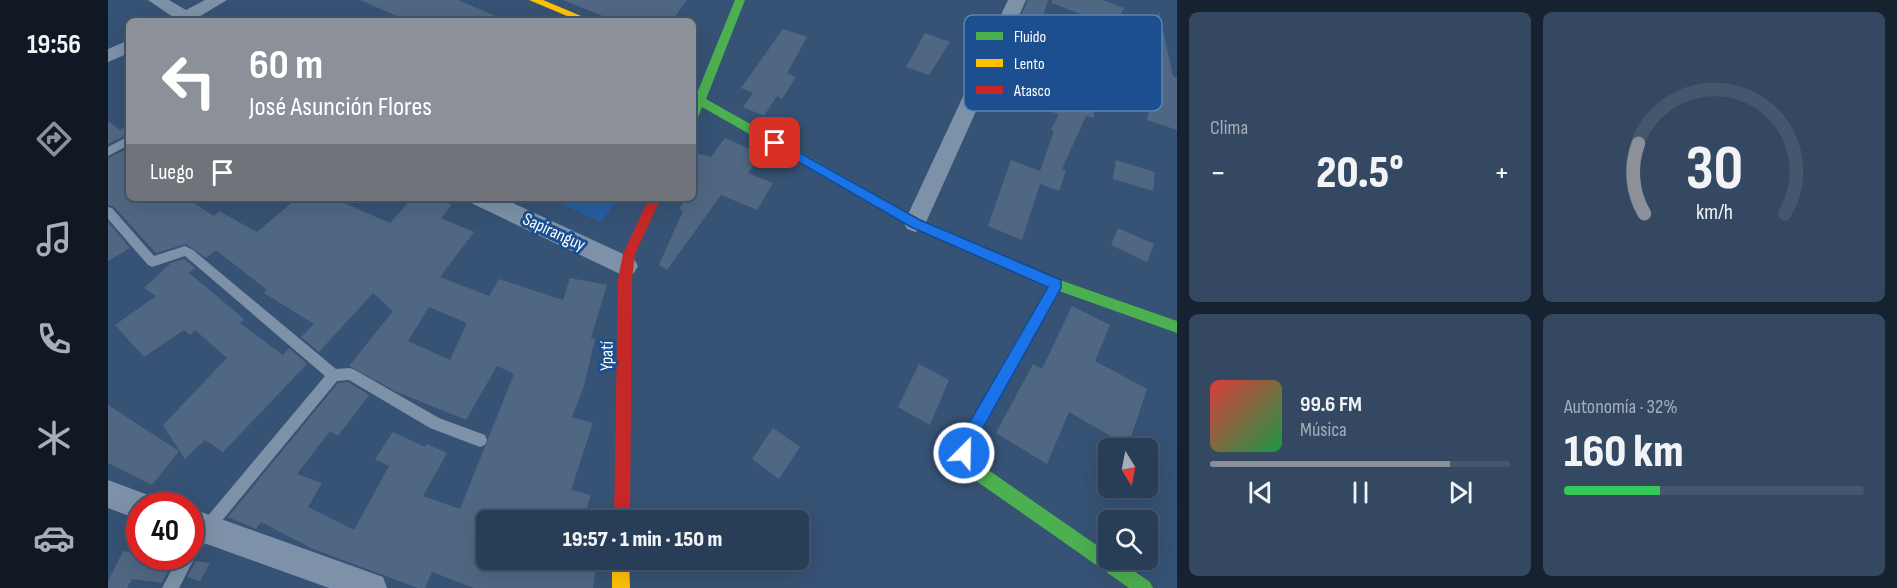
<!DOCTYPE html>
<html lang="es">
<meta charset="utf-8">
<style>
body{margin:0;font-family:"Sofia Sans Condensed",sans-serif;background:#344961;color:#f1f3f6;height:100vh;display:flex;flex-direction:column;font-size:22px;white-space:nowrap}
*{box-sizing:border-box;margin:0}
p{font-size:20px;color:#a5aeba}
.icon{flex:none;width:33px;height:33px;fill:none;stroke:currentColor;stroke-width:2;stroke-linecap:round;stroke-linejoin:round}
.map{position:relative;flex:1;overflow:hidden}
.sheet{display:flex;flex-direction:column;gap:12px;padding:12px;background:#162230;width:720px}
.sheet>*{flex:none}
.hud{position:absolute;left:18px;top:18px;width:570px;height:183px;border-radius:9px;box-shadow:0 6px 24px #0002,0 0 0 2px #44576d;background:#8c9099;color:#fff;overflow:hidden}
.needle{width:39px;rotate:170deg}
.controls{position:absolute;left:990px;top:438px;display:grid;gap:12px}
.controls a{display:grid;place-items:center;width:60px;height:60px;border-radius:9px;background:#283e57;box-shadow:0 6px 24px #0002,0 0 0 2px #44576d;font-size:30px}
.speed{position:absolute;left:18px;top:492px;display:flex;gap:12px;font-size:30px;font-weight:700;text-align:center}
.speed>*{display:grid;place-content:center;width:78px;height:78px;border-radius:50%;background:#283e57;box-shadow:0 6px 24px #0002,0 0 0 2px #44576d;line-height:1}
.speed .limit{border:9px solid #d22;background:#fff;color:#111}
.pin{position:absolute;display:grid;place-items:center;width:51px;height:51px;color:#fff;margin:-26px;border-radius:12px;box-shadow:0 3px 9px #0006}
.me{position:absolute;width:66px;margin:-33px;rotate:23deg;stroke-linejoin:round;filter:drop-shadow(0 0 4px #0008)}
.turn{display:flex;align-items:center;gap:21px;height:126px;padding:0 24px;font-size:27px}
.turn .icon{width:78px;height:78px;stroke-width:2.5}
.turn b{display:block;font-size:42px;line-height:51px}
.then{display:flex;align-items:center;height:57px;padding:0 24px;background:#0003;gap:12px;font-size:22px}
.big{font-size:45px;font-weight:800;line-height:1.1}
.sheet .card{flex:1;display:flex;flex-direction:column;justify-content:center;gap:9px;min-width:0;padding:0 21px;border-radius:9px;background:#344961}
.sheet .dial{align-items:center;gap:0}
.dial svg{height:156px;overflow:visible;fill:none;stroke:#44576d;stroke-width:7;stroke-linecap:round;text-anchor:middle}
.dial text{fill:#f1f3f6;stroke:none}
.song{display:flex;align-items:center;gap:18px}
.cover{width:72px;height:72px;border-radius:9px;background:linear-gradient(135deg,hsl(0 70% 55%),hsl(140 70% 35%))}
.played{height:6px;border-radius:3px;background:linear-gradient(90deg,#8c9099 80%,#44576d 80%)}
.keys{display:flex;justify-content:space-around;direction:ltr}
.heat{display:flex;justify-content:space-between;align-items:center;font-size:33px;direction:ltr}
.charge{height:9px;border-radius:4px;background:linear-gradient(90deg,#34c759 32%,#44576d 0)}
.sheet .tiles{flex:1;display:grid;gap:12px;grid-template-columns:repeat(2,1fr)}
.trip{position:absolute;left:368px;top:510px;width:333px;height:60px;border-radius:9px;background:#283e57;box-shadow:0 6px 24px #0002,0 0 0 2px #44576d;font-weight:800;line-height:60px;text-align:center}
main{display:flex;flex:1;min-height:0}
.tab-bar{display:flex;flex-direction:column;width:108px;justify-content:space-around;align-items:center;background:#101923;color:#a5aeba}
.tab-bar .icon{width:42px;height:42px}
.tab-bar .on{color:#8c9099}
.tab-bar b{font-size:27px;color:#f1f3f6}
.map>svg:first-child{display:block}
.green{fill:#265fa1}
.building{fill:#506783;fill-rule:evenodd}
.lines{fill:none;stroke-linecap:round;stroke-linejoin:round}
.lane{fill:#7d92a8;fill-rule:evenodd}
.street{fill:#7d92a8;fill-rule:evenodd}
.fast{fill:#4caf50;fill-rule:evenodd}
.slow{fill:#ffc107;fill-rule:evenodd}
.jam{fill:#c62828;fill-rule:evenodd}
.route{fill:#1a73e8;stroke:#114b97;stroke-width:1.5}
.labels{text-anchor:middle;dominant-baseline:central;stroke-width:6;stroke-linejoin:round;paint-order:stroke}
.street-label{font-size:18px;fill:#fff;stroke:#1b4f8f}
.key{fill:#1b4f8f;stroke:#5f84b1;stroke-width:1.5}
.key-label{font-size:16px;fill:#fff}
</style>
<main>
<nav class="tab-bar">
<b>19:56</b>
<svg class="icon on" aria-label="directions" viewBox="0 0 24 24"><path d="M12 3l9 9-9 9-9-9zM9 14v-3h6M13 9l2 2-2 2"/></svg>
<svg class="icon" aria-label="music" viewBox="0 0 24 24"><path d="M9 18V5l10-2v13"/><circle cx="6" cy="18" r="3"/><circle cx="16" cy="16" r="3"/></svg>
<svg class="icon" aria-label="phone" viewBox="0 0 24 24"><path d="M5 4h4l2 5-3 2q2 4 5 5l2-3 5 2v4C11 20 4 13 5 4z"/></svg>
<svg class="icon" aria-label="climate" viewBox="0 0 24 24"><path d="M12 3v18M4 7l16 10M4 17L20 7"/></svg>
<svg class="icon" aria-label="car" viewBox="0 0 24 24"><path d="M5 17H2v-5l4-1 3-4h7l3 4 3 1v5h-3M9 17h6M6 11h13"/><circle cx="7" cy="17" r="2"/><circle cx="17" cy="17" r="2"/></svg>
</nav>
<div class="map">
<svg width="1069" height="588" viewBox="0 0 1069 588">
<rect width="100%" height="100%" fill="#365274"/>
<path class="green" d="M439 198H511L493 222Z"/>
<g class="building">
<path d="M252 0H350L399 21H300Z"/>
<path d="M455 0H579L564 21H507Z"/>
<path d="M920 0H940L931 28 910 22Z"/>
<path d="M944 0H995L1016 8 1005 27 944 3Z"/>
<path d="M1051 12 1065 76 1069 78V130L1039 120 1045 90 1024 83Z"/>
<path d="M675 29 699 37 679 73 688 77 674 99 669 96 656 116 635 107 645 93 633 88Z"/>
<path d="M817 33 842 42 821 75 798 67Z"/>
<path d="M988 71 986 118 978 116 954 169 958 170 951 191 932 184 914 240 880 226 903 160 932 171 946 131 943 130 951 114 878 94 882 85Z"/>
<path d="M0 121 12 130 21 124V134L0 144Z"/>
<path d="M617 138 653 154 640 173 665 183 649 210 613 195 559 270 551 265 575 211 571 209 579 198H585V152L603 157Z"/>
<path d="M21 148V198H78L106 216 111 211 149 232 189 198H225L282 223 304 198H329L344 205 333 218 366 232 332 277 381 296 391 279 455 300 462 278 499 285 483 338 487 339 476 386 464 417 485 423 463 490 483 495 475 520H378V560H462L488 568 485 588H366L324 572 317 588H310L205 549 153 522 148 529 120 517 230 383 240 382 261 395 230 436 222 431 189 474 214 483 200 507 246 530 281 466 267 459 285 432 317 447 319 444 339 453 315 496 352 509 406 374 389 366 358 420 289 392 241 366 285 311 265 293 211 352 193 337 206 324 156 293 159 290 108 250 98 258 78 244 48 253 6 207 0 205V158ZM321 307 359 323 342 360 300 341Z"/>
<path d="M1008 160 1047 172 1045 191 1005 179Z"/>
<path d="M0 222 22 248 0 261Z"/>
<path d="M1010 228 1046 244 1039 262 1003 245Z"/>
<path d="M76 259 87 268 81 273 136 319 132 323 175 355 181 348 199 364 115 452 97 440 77 459 55 425 119 358 87 330 82 335 76 330 36 357 7 325 48 296 36 288 63 263Z"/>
<path d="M964 306 1002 325 987 361 1039 389 1020 446 961 412 939 464 888 433 925 364 934 369Z"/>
<path d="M811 364 841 380 822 425 790 407Z"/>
<path d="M0 405 71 451 44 485 0 463Z"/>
<path d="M665 428 692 447 671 479 644 459Z"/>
<path d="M15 551 32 553V556L67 558 54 583 24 579 19 588H0V581Z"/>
<path d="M88 561 102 563 92 581 79 577Z"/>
</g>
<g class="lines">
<g class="lane">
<path d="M21 136V145L0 156V147Z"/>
<path d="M0 207 4 208 46 256 77 246 85 250 228 369 242 368 247 370 331 418 377 435 379 440 377 445 372 447 322 428 241 380 229 381 103 534 87 557 71 588H54L71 556H82V538L93 524 217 376 77 256 44 267 40 265 0 219Z"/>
</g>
<g class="street">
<path d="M40 0H61L78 10 97 0H119L84 21H62L65 17Z"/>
<path d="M900 0H918L815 229 807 232 799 229 796 223Z"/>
<path d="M21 40V53L0 62V49Z"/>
<path d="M362 198H394L526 259 530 266 526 273 518 276 510 273 365 204Z"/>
<path d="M0 480 43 496 47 506H32V520L0 508Z"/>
<path d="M82 508 264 573 275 577 279 588H221L82 538Z"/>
</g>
<path class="fast" d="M627 0H637L598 99 811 219 952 280 1069 321V333L951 291 865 444 864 453 866 460 1000 553V560H1010L1042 582 1045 588H1021L854 471C849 458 847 449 853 437L940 286 803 227 594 107 589 120 585 121V103Z"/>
<g class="slow">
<path d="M421 0H435L485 21H471Z"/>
<path d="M504 560H521L522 588H504Z"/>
</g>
<path class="jam" d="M541 198H553L527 254 524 279 522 520H506L510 279 515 254Z"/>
</g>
<path class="route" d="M667 139 812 220 953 280V288L866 444 862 458 856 461 851 458 848 453 853 437 940 287 803 227 663 146V140Z"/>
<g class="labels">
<g class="street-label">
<text transform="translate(446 232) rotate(25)">Sapiranguy</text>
<text transform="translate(499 356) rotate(-89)">Ypatí</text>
</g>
</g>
<rect x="856" y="15" width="198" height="96" rx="9" class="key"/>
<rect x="868" y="32" width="27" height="8" fill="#4caf50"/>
<rect x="868" y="59" width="27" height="8" fill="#ffc107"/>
<rect x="868" y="86" width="27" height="8" fill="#c62828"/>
<g class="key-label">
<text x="906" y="42">Fluido</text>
<text x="906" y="69">Lento</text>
<text x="906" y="96">Atasco</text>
</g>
</svg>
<div class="controls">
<a><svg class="needle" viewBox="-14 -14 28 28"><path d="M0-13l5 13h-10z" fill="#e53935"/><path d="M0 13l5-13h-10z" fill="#a5aeba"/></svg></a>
<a><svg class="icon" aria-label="search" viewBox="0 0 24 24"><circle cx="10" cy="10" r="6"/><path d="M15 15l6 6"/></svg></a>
</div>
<div class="speed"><div class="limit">40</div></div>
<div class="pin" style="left:667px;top:143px;background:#d93025"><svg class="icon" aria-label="arrive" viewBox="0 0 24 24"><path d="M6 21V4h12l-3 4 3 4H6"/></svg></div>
<svg class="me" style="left:856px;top:453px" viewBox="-20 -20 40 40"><circle r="17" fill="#1a73e8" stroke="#fff" stroke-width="3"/><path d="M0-11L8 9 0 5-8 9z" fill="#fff"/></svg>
<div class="trip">19:57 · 1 min · 150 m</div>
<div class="hud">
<div class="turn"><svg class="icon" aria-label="left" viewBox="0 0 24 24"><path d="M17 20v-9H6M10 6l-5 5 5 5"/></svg><div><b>60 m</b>José Asunción Flores</div></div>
<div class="then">Luego<svg class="icon" aria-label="arrive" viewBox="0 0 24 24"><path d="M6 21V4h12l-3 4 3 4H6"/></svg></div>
</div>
</div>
<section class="sheet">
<div class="tiles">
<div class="card"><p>Clima</p>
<div class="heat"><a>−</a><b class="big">20.5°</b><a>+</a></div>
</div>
<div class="card dial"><svg viewBox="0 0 100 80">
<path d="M14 69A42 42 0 1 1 86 69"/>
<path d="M14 69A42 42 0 0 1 11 33" stroke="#8c9099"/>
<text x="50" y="56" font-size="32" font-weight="700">30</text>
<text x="50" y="72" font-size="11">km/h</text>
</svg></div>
<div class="card">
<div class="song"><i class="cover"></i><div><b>99.6 FM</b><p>Música</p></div></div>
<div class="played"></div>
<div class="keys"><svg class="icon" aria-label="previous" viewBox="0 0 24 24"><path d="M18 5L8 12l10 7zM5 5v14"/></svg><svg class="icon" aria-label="pause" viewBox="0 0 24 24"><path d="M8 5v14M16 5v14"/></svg><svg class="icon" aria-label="next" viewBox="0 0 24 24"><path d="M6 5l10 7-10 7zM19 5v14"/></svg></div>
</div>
<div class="card"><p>Autonomía · 32%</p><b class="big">160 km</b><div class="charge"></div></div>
</div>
</section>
</main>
